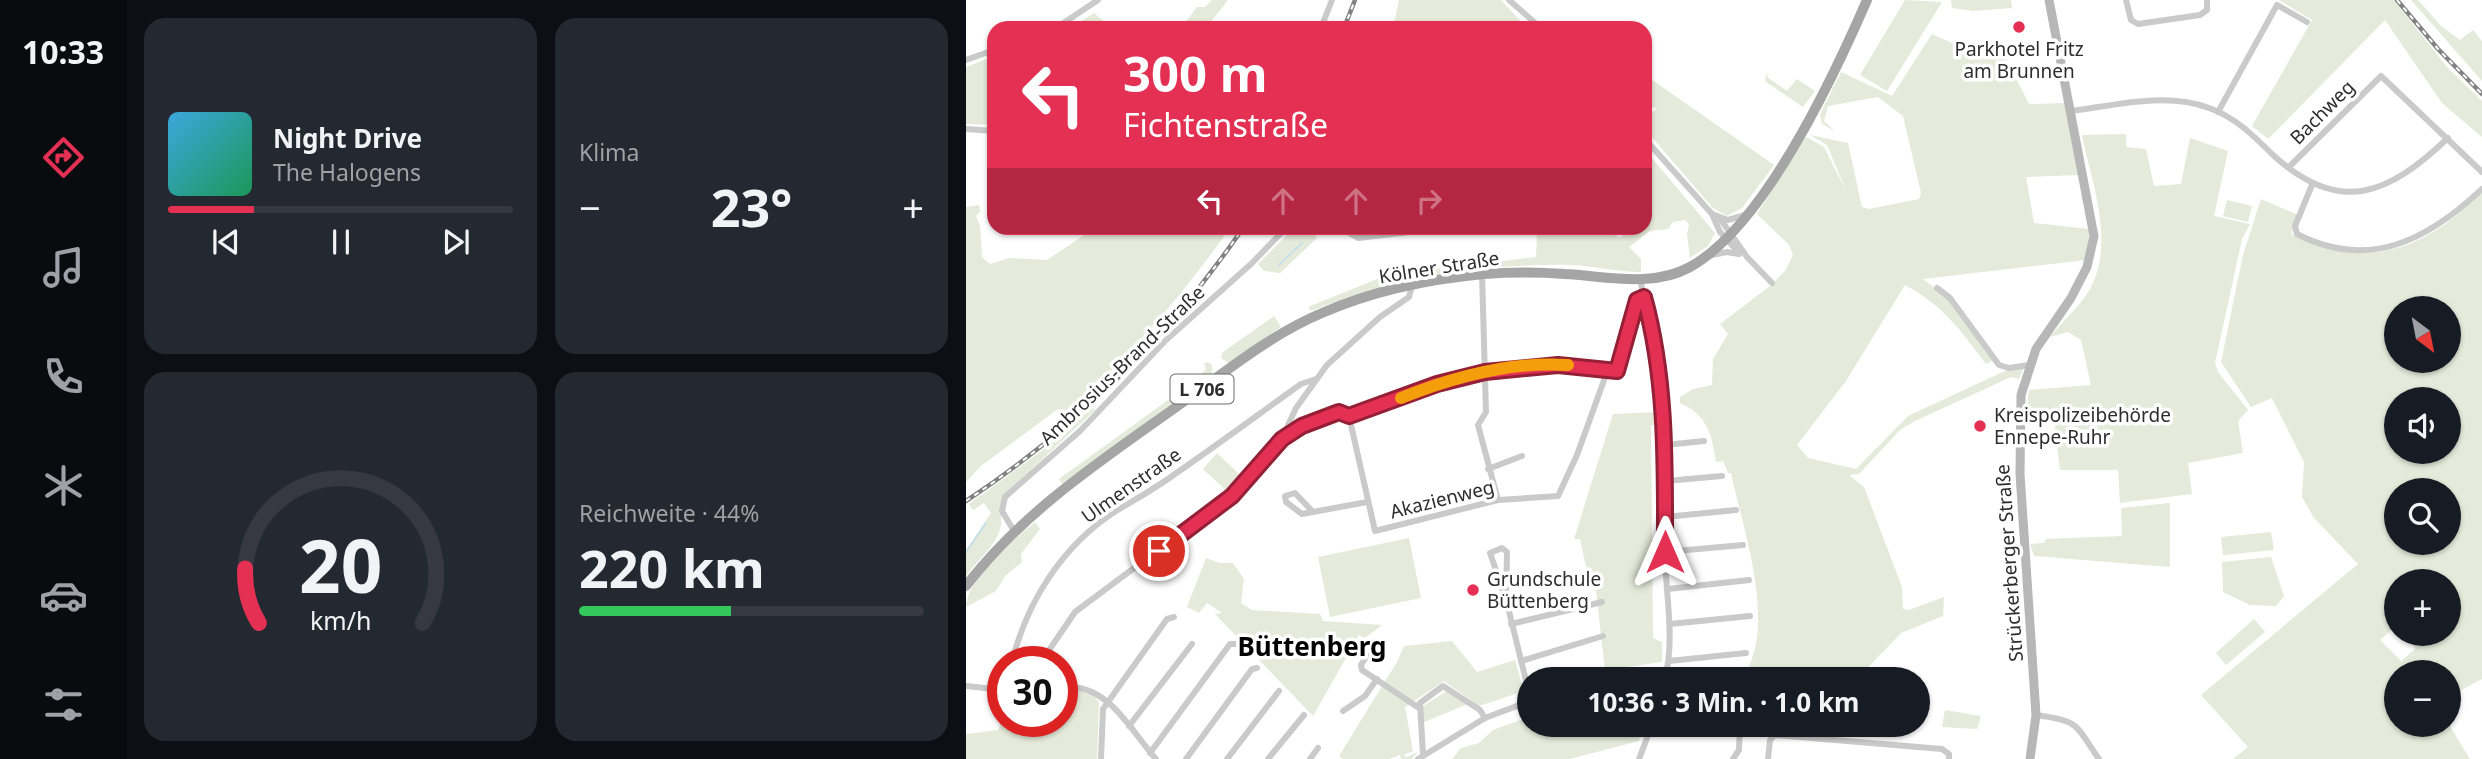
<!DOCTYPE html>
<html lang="de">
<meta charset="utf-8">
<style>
body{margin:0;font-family:"Noto Sans",sans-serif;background:#242831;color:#f1f3f6;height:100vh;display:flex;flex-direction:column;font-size:26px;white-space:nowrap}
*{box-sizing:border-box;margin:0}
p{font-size:23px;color:#9ea1a6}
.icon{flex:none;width:38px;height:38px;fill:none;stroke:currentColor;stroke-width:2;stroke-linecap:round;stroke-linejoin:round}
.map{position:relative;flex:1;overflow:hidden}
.details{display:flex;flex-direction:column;gap:18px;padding:18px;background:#0d0f14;width:840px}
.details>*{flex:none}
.top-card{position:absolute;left:21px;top:21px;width:665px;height:214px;border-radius:21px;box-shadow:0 2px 5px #0004;background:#e33053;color:#fff;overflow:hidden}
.needle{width:46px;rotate:148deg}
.controls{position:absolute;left:1418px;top:296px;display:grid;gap:14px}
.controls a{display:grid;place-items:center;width:77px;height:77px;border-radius:50%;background:#171b24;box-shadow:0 2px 5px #0004;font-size:35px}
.speed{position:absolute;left:21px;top:646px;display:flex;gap:14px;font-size:35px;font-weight:700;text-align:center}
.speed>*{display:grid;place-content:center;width:91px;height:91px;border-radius:50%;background:#171b24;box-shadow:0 2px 5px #0004;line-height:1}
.speed .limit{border:10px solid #d22;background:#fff;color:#111}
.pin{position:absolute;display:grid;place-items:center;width:60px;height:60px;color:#fff;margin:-30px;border:4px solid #fff;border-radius:50%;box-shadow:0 2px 7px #0007}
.me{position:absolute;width:77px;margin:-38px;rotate:0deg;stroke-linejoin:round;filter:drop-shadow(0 0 5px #0008)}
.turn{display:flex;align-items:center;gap:24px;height:147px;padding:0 21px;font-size:32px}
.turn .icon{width:91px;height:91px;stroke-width:2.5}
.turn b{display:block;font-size:49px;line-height:60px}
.lanes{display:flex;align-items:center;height:66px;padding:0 21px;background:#0003;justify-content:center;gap:35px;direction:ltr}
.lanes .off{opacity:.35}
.big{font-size:52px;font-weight:700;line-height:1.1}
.details .tile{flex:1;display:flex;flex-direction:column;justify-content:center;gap:10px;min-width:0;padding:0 24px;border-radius:21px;background:#242831}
.details .dial{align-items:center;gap:0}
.dial svg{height:182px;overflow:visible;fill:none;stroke:#363941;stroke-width:7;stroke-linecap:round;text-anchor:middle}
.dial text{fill:#f1f3f6;stroke:none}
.song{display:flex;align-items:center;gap:21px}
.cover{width:84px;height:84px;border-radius:10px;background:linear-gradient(135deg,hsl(200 70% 55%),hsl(150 70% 35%))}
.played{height:7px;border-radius:4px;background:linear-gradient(90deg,#e33053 25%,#363941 25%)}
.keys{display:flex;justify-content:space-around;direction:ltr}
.heat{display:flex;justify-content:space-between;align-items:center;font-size:38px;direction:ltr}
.charge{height:10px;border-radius:5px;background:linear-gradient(90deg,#34c759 44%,#363941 0)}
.details .tiles{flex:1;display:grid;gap:18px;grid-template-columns:repeat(2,1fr)}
.trip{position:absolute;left:551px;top:667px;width:413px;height:70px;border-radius:35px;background:#171b24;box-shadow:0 2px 5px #0004;font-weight:700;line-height:70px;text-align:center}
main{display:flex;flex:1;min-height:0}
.menu{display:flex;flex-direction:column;width:126px;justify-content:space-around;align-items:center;background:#090b0e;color:#9ea1a6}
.menu .icon{width:49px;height:49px}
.menu .active{color:#e33053}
.menu b{font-size:32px;color:#f1f3f6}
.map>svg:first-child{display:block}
.green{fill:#e5eada;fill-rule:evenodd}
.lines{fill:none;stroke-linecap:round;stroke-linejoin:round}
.stream{stroke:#c6e1ea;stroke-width:2}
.minor{stroke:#cacaca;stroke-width:6}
.secondary{stroke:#b7b7b7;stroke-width:9}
.primary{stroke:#a5a5a5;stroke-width:10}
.rail-casing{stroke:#828282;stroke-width:4.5}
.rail{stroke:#fff;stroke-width:2;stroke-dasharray:5;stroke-linecap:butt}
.route-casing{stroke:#941f36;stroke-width:18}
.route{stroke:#e33053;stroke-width:12}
.slow{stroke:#f59e0b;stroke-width:12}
.poi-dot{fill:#e33053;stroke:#fff;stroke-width:2.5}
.labels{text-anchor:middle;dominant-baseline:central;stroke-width:7;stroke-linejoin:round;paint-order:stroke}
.shield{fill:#fff;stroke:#6c6c6c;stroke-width:2}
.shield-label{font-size:18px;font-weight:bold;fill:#2d2d2d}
.poi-label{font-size:19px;fill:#2d2d2d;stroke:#fff;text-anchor:start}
.street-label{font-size:19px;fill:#2d2d2d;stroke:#fff}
.district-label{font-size:26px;font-weight:bold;fill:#000;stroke:#fff}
</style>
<main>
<nav class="menu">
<b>10:33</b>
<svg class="icon active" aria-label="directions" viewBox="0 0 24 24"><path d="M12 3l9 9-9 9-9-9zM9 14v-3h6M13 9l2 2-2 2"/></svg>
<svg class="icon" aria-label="music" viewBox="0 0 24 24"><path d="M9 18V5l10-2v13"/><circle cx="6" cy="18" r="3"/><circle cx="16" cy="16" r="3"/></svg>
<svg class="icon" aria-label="phone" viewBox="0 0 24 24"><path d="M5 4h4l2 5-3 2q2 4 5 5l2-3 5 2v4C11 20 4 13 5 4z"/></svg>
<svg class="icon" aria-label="climate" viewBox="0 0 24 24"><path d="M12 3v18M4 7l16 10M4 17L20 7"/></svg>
<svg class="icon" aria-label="car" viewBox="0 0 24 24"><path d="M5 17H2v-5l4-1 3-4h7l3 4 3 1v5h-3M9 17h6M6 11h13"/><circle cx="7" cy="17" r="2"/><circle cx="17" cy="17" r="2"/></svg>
<svg class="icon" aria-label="filters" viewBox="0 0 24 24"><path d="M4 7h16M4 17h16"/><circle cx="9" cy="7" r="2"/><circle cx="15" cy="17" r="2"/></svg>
</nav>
<section class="details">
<div class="tiles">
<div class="tile">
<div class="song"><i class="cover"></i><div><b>Night Drive</b><p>The Halogens</p></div></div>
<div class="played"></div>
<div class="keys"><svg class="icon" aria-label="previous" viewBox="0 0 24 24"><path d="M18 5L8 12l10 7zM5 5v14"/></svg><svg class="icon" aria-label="pause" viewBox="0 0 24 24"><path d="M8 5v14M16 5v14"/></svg><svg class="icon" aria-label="next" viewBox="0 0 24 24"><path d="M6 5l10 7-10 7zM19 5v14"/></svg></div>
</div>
<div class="tile"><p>Klima</p>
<div class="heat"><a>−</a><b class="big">23°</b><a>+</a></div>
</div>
<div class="tile dial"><svg viewBox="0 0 100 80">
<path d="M14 69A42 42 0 1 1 86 69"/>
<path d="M14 69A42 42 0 0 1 8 45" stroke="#e33053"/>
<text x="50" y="56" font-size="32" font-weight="700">20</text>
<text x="50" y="72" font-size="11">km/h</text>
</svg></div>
<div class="tile"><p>Reichweite · 44%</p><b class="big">220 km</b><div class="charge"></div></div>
</div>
</section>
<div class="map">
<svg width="1516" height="759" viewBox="0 0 1516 759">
<rect width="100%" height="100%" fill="#fff"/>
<g class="green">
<path d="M246 0H262L240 28H215L231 7H239Z"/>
<path d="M433 0H535L561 28H427Z"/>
<path d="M939 0 976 2 921 91 894 75Z"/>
<path d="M985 0H1045L1046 8 1007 11 986 8Z"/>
<path d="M1313 0H1428L1480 66 1516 101V137L1476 103 1419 20 1302 139 1286 126 1346 20Z"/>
<path d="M1445 0H1452L1475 26 1494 40 1507 30 1516 41V81Z"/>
<path d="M128 13 146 28H105Z"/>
<path d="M966 34 1019 58 1039 57 1063 104 1100 103 1114 175 1060 177 1068 223 1124 229 1120 260 957 279 982 298 1029 359 1020 364C994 330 978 306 939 285L880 381 831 445 842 458 890 469 942 416 1043 369 1058 367 1053 379 1045 377 949 421 934 430 893 474 883 475 898 487 936 587 937 609 943 610 978 597 977 616 935 633 891 679H775C814 630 776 527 765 473H762L757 461 750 462C746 434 741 415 714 403V397L727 389 746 385 747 359 762 334 754 324 804 286 819 271 827 255 823 245 791 214 840 137 858 147 880 191 861 145 844 135 882 143 896 207 903 209 953 199 955 193 937 116 912 97 862 106 858 121 869 131 856 124 854 114 875 72 926 96Z"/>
<path d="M28 56V125L0 124V67Z"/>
<path d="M803 73 801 77 821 91 831 79 849 91 837 107 800 82 799 77Z"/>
<path d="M679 75 808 165 776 208 761 216 747 208 679 129V116L690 110 689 107H679Z"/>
<path d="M1160 134V147L1180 149 1188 186 1215 184 1224 138 1262 151 1248 216 1284 224 1276 239 1249 363 1252 372 1282 410 1272 421 1277 453 1222 463 1226 494 1154 503 1152 470H1094L1088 420 1059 425 1063 390 1125 385 1115 340 1102 332 1084 337C1096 322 1113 307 1123 291 1150 244 1126 184 1116 135Z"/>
<path d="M679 150 749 233 742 246 724 258 721 234 723 224 719 220 707 222 702 229 684 231 663 247 675 259V272C651 272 629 266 606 265 518 263 427 277 345 311L342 307 421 275 424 279 442 275V272L570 257 571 234 576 228H636L654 238 658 234 656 228H679Z"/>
<path d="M1516 192V679L1482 697V672H1430V724L1482 723 1504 759H1267L1282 747 1235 695 1392 564 1348 518 1336 497 1338 462 1306 398 1285 407 1255 362 1277 255 1295 199 1332 215 1325 234C1404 270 1456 252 1516 192ZM1430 308H1482V360H1430ZM1430 399H1482V452H1430ZM1430 490H1482V542H1430ZM1430 581H1482V634H1444L1449 649 1435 661 1414 640 1430 626Z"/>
<path d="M1261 200 1286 206 1282 222 1257 216Z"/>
<path d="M13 205 14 212 10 216 14 226 16 257 24 264 43 258 81 260 129 228H264C216 296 162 358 100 415L92 409 15 466 0 482V207Z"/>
<path d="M328 228H342L351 238 314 273 298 271 292 264Z"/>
<path d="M308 316 315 327 263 363 255 358 257 352Z"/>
<path d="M242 362 246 365V374L96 484 93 479 227 382 240 369 238 364Z"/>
<path d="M126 408 129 410 38 495C31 508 38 516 34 529 30 545 10 562 0 576V550L25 513 18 503 7 510 3 504 81 447Z"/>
<path d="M690 412V424L685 426 687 638 696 642V662L639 670 628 574 620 566 614 539H608L647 414Z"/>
<path d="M251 453 277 478 263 493 237 469Z"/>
<path d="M1204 503V567L1068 556 1064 544 1078 543 1080 539 1156 536 1155 508Z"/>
<path d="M69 522 74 529 55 554 56 562 39 576 30 591 0 607C0 580 49 539 69 522Z"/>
<path d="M1305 532 1308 550 1257 555 1255 537Z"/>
<path d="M443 538 455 598 364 617 352 557Z"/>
<path d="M1305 557 1318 596 1310 606 1284 605 1257 592 1256 562Z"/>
<path d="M240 558 254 563H267L278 579 275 603 286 610 354 614 357 621 416 625 399 638 393 635 347 716 249 614 256 613 241 603 233 613 221 607Z"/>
<path d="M1288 619 1299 632 1260 665 1250 653Z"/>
<path d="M486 641 511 672 549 660 558 691 513 706 478 681 439 707 447 751 438 755 440 757 452 752 446 759H435L434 755 423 759H377L373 756 431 662 438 646Z"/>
<path d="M484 689 504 703 456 723 454 708Z"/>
<path d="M112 690 129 697 133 703 131 759H0V734L32 730 37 719 96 721V691Z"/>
<path d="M979 710 1015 716 1011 729 976 727Z"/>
<path d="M563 717 564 724H676L673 741 604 759H486L495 748 513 743 527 730Z"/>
</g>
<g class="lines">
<g class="stream">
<path d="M313 265 336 243"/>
<path d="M0 552 20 523"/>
</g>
<g class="minor">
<path d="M543 0 575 28"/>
<path d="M1160 0 1165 20 1172 24 1234 15 1241 10V0"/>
<path d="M90 28 132 0"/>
<path d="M355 28 366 0"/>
<path d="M0 60 28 50"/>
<path d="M1106 111C1150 105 1200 92 1243 108 1269 117 1288 136 1307 155 1374 216 1422 195 1482 138"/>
<path d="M1252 112 1311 5 1341 22"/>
<path d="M0 129 28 131"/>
<path d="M679 139 746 214 762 220 779 215"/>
<path d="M1323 167 1415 76 1516 172"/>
<path d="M1346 185 1329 226 1331 234C1403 271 1462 240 1516 189"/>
<path d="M746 214 754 232 773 253"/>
<path d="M755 220 781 257 806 283"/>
<path d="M374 228 392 238 478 228"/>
<path d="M746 255 761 252 773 254"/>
<path d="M516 274 520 412 512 425 532 500"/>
<path d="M674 279C686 333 696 388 699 443 701 481 699 519 699 556 700 598 709 638 699 679"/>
<path d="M971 288 984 298 1033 365 1043 368 1063 365"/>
<path d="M383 416 409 531 532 500 592 496 611 455 641 372 654 368 671 300 678 297"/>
<path d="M316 438 361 416 373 412 383 416 400 411 495 377 578 365 641 372"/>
<path d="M699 445 738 441"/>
<path d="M522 469 556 456"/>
<path d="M700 481 756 476"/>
<path d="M347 512 329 493 319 496 320 502 336 514 401 502"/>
<path d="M699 517 770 510"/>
<path d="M48 531 36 511 39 497 114 431 200 340 285 264 320 228"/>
<path d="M699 552 777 545"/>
<path d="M702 589 783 580"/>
<path d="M540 599 541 552 536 548 524 553 540 599 564 697"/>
<path d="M545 624 636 602"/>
<path d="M704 624 784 616"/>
<path d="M404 650 395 665 396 670 453 708"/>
<path d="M555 661 637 636"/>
<path d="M703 661 780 653"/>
<path d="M46 662C61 601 97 545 150 511 170 499 190 488 209 474 251 445 293 414 335 384L350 379"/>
<path d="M75 662 109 612 270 492 316 438 330 408 361 365 414 317 443 297 446 286"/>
<path d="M630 679 663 672 701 671"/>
<path d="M0 686 37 690"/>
<path d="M96 687C143 683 163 729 190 759"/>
<path d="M377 711 399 696 411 679"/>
<path d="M1070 715C1115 721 1109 725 1133 759"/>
<path d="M163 726 226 644"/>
<path d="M684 729 758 724"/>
<path d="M184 753 264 644H269"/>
<path d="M457 755 454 703 477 686 514 710 519 718"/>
<path d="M135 759 137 709 201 619 208 617"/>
<path d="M220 759 286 669 291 668"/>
<path d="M261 759 313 691"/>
<path d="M302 759 338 715"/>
<path d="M344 759 352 748"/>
<path d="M452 759 519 718 564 701"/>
<path d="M673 759 686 725"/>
<path d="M767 759 773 750 774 724"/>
<path d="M802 759 804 740 809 735 976 749 983 754V759"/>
</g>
<path class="secondary" d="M1064 759 1070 715 1054 474 1055 395 1070 349 1105 298 1121 267 1128 236 1083 0"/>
<path class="primary" d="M0 586C59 509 142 456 220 400 263 369 306 334 356 313 406 291 464 279 518 274 545 272 572 272 599 274 640 276 686 288 724 267 798 226 868 76 901 0"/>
<g class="rail-casing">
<g id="rail">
<path d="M1431 0 1472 49 1516 94"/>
<path d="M378 28 389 0"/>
<path d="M0 501C109 429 203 336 277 228"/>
</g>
</g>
<use href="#rail" class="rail"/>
</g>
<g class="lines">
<g class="route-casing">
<path id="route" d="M193 551 266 496 316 439 336 426 373 412 383 416 471 384 519 372 592 365 651 371 671 300 678 297C701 380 699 467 699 552"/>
</g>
<use href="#route" class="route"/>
<path class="slow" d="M435 398C487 377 545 361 602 365"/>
</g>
<g class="poi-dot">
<circle cx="1053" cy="27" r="7"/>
<circle cx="1014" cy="426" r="7"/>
<circle cx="507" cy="590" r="7"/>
</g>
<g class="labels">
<rect class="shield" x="204.5" y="374.5" width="63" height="29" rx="5"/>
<g class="shield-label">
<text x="236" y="389">L 706</text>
</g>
<g class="poi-label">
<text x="1053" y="49" text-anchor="middle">Parkhotel Fritz<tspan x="1053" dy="22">am Brunnen</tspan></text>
<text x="1028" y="415">Kreispolizeibehörde<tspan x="1028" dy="22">Ennepe-Ruhr</tspan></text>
<text x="521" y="579">Grundschule<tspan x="521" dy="22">Büttenberg</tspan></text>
</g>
<g class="street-label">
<text transform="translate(1356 112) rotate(-45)">Bachweg</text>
<text transform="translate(473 267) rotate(-9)">Kölner Straße</text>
<text transform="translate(156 365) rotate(-44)">Ambrosius-Brand-Straße</text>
<text transform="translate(165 485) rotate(-35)">Ulmenstraße</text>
<text transform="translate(476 499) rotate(-14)">Akazienweg</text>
<text transform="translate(1043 563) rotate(-94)">Strückerberger Straße</text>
</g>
<g class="district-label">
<text x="346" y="646">Büttenberg</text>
</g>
</g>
</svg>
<div class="controls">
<a><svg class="needle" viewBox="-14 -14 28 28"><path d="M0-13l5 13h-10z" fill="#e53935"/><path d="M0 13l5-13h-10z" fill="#9ea1a6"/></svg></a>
<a><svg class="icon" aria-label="sound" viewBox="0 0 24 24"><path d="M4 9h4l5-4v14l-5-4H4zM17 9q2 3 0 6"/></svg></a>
<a><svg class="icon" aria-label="search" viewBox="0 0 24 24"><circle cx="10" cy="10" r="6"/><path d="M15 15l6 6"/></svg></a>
<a>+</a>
<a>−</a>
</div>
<div class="speed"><div class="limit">30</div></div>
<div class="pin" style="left:193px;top:551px;background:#d93025"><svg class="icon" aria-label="arrive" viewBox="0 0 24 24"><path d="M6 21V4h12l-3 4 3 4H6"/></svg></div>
<svg class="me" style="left:699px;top:552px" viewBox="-20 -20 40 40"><path d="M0-17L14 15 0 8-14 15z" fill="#e33053" stroke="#fff" stroke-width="4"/></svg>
<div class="trip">10:36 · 3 Min. · 1.0 km</div>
<div class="top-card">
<div class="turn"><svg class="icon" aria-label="left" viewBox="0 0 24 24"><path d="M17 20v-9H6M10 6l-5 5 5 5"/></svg><div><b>300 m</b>Fichtenstraße</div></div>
<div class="lanes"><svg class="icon" aria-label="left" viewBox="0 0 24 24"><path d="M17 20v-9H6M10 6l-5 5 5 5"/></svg><svg class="icon off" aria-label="ahead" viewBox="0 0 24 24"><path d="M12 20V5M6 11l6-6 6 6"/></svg><svg class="icon off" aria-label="ahead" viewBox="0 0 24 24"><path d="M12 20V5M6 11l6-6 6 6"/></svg><svg class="icon off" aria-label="right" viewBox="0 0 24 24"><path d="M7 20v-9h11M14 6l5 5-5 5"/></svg></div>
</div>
</div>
</main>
